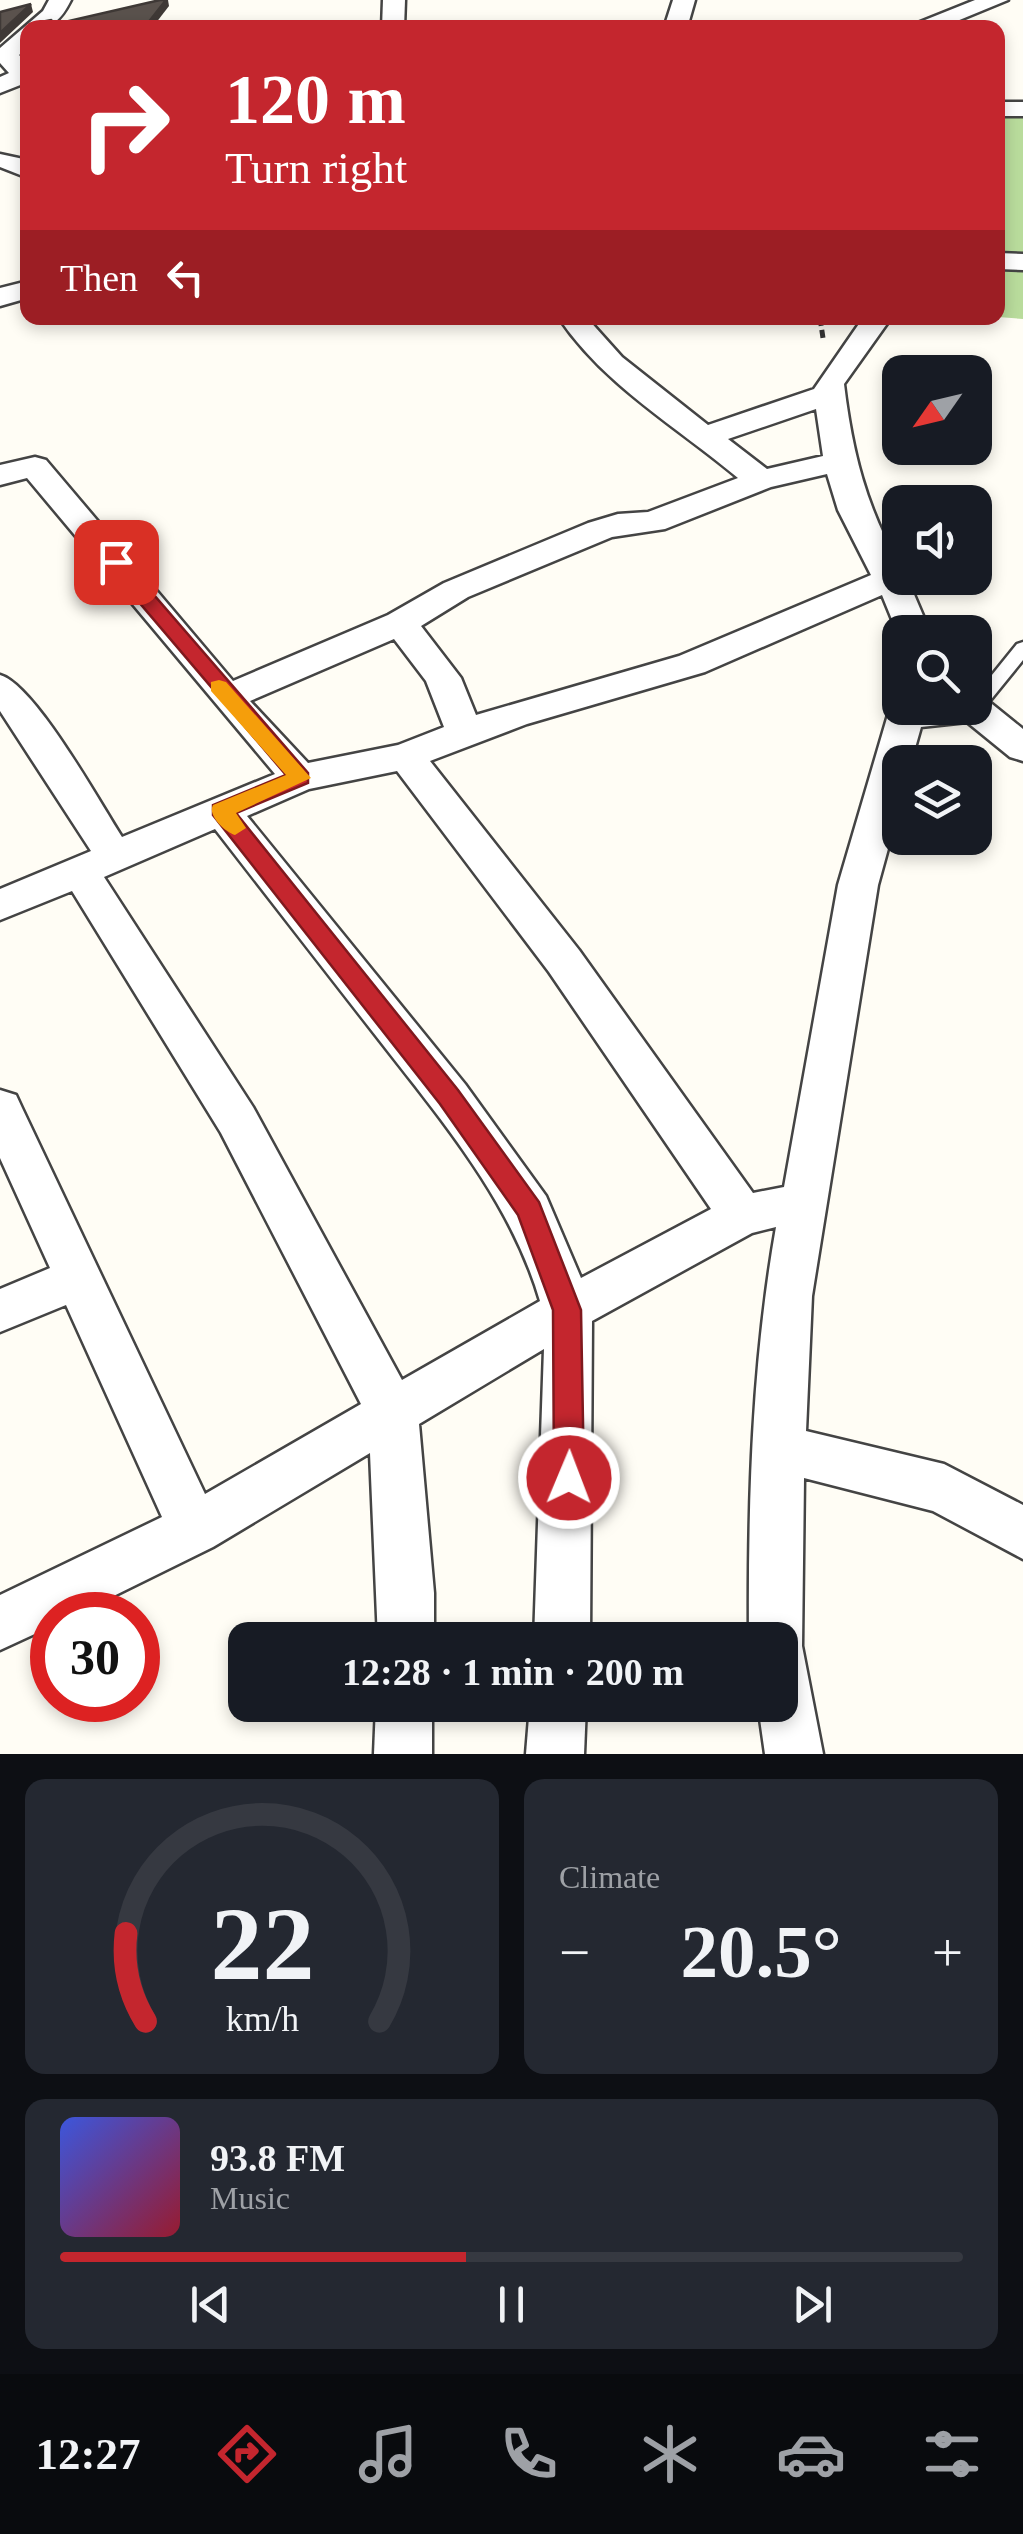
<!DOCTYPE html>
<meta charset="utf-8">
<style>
body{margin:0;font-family:Georgia,serif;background:#242831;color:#f1f3f6;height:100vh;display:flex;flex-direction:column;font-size:38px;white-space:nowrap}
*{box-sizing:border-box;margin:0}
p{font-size:32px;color:#9ea1a6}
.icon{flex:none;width:55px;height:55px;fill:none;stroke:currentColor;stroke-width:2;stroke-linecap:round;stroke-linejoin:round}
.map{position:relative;height:1754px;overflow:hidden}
.side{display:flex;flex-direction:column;gap:25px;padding:25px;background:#0d0f14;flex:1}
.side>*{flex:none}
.banner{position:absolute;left:20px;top:20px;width:985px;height:305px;border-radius:20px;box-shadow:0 5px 15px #0003;background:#c4262e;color:#fff;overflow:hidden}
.needle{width:65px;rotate:236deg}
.tools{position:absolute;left:882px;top:355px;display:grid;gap:20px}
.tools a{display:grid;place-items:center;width:110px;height:110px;border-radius:20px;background:#171b24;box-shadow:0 5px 15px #0003;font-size:50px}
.speed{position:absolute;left:30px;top:1592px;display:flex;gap:20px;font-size:50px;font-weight:700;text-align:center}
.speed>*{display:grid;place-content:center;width:130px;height:130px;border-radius:50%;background:#171b24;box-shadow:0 5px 15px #0003;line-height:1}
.speed .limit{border:15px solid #d22;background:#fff;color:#111}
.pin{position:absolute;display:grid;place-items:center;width:85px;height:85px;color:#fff;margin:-42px;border-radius:20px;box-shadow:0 5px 15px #0006}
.me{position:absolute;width:110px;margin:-55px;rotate:1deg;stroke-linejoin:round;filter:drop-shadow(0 0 8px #0008)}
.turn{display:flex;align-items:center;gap:35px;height:210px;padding:0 40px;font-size:45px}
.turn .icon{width:130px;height:130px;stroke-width:2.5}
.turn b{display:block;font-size:70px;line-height:85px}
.then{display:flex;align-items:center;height:95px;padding:0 40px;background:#0003;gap:20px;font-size:38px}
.big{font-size:75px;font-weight:700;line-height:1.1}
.side .widget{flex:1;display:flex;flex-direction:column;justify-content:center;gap:15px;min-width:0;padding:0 35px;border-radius:20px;background:#242831}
.side .dial{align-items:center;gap:0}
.dial svg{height:260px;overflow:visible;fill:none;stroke:#363941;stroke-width:7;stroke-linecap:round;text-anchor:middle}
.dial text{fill:#f1f3f6;stroke:none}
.song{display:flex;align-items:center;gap:30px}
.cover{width:120px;height:120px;border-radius:15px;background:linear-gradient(135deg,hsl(230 70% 55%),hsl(350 70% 35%))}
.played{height:10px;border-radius:5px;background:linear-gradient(90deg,#c4262e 45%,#363941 45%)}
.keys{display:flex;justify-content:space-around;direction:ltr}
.heat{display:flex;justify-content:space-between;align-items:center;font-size:55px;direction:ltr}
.side .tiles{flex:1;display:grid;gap:25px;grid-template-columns:1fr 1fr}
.widget:last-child{grid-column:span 2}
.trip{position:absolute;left:228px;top:1622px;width:570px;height:100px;border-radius:20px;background:#171b24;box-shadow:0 5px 15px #0003;font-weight:700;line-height:100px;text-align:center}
.tabs{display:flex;height:160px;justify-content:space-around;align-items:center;background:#090b0e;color:#9ea1a6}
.tabs .icon{width:70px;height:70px}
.tabs .selected{color:#c4262e}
.tabs b{font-size:45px;color:#f1f3f6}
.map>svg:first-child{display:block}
.forest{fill:#b9dc9c}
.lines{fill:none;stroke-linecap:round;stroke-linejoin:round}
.lane-casing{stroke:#444;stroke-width:5}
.street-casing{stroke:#444;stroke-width:5}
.path{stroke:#333;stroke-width:5;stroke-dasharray:8 4;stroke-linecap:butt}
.lane{fill:#fff;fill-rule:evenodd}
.street{fill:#fff;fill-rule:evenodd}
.shaded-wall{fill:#3f3936}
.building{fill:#5a524d;stroke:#3f3936;stroke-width:2.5}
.route{fill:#c4262e;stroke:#7f191e;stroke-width:2.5}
.slow{fill:#f59e0b}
</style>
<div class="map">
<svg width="1023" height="1754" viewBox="0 0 1023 1754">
<rect width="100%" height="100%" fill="#fffdf5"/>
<path class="forest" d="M998 111 1023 112V319L998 317Z"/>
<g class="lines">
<g class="lane-casing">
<path id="lane" d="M1023 642V660L980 713H968L966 708H975V696L1017 644Z"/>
</g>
<g class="street-casing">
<g id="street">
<path d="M49 0H71C60 22 52 28 28 28V47L19 55 28 64V82L0 93V77L9 73 0 63V48L43 11Z"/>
<path d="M383 0H405L404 28H382Z"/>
<path d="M673 0H695L687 28H664Z"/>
<path d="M975 0H1008L940 28H905Z"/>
<rect x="998" y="102" width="25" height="14"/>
<path d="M0 154 28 160V178L0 167Z"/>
<path d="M998 253 1023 254V270L998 269Z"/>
<path d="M28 281V298L0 306V288Z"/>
<path d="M559 318H587L622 357 708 425 814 389 863 318H891L844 384C852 451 866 507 900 566V578H907L930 632H900V639L882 595 705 672 527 724 430 761 579 950 753 1193 784 1187 838 885 890 708 900 698V708H975V697L987 700 1023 729V761L1010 757 967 722 921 727 911 762H900V805L878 885 812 1296 806 1431 944 1464 1023 1505V1559L933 1511 804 1478 802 1646 823 1754H765L758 1705H780V1640H749C748 1502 752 1363 776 1227L752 1233 592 1321 590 1640H534L544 1349 419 1424 434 1593V1640H378L370 1453 213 1547 75 1615H52V1626L0 1650V1595L162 1517 66 1305 0 1332V1289L50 1268 0 1158V1090L16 1095 22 1108 205 1494 361 1404 221 1133 72 891 0 920V889L91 851 0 711V675C35 685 100 803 122 837L275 774 27 478 0 485V465L35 457 46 460 233 681 388 615 444 583 588 523 618 514 648 512 738 478C676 426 605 386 559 318ZM816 409 823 456 767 469 728 439ZM827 474 838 510 871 575 679 656 476 715 461 678 421 626 468 597 612 537 665 529 771 487ZM394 639 426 681 444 727 398 745 308 763 250 701ZM397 771 549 972 711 1209 581 1278 546 1196 465 1084 247 816 309 789ZM215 829C270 900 325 971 380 1041 443 1122 511 1202 540 1301L402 1380 253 1107 104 877Z"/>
<path d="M376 1705H432V1754H374Z"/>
<path d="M530 1705H586L584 1754H526Z"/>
</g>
</g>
<path class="path" d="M820 318 823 338"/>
<use href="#lane" class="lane"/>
<use href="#street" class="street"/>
</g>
<g class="shaded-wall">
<path d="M166 0H168L169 6 152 28H144Z"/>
<path d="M31 4 33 12 0 43V33Z"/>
</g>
<g class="building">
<path d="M160 0H166L144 28H30V24L51 20 56 24Z"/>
<path d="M31 4 0 33V12Z"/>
</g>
<path class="route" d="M109 558H122L308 773V783L236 813 458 1090 539 1202 581 1310 584 1478 579 1487 569 1491 559 1487 554 1478 553 1310 518 1215 440 1104 213 815V805L286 775 109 567Z"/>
<path class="slow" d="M219 680 226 682 311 778 236 813 246 828 235 835C225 832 207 815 213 805L286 775 211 691V682Z"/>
</svg>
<div class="tools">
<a><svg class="needle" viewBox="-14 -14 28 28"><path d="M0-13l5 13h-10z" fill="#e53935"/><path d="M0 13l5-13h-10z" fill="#9ea1a6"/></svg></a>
<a><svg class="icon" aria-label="sound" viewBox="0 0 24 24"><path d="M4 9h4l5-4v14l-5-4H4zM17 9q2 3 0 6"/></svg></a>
<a><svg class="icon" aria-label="search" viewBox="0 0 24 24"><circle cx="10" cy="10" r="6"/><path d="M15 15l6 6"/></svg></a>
<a><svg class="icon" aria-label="layers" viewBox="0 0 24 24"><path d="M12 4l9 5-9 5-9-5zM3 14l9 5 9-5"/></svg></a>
</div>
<div class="speed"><div class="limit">30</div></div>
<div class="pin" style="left:116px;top:562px;background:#d93025"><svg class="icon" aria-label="arrive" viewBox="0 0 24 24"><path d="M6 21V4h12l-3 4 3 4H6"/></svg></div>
<svg class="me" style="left:569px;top:1478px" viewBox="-20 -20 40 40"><circle r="17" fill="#c4262e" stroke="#fff" stroke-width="3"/><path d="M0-11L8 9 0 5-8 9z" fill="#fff"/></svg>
<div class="trip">12:28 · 1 min · 200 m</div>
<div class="banner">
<div class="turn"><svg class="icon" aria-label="right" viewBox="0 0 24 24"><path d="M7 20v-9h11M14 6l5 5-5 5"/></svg><div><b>120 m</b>Turn right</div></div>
<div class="then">Then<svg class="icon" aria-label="left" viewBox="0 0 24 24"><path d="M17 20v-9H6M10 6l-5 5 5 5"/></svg></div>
</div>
</div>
<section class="side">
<div class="tiles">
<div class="widget dial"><svg viewBox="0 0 100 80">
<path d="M14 69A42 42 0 1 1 86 69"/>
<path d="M14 69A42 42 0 0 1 8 42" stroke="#c4262e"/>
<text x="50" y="56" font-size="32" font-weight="700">22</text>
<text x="50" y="72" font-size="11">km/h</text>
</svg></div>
<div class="widget"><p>Climate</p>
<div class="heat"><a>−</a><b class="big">20.5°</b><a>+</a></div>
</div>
<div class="widget">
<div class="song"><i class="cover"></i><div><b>93.8 FM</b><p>Music</p></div></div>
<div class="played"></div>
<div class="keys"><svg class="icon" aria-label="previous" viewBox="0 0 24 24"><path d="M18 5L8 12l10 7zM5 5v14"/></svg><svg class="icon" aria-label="pause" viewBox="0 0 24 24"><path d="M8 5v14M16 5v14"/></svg><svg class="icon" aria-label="next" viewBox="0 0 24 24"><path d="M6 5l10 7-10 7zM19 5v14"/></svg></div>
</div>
</div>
</section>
<nav class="tabs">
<b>12:27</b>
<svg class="icon selected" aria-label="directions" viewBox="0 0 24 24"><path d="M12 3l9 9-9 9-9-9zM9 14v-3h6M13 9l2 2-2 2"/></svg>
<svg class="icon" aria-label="music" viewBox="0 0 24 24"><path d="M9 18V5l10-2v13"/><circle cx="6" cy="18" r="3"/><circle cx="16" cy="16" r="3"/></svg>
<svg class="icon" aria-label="phone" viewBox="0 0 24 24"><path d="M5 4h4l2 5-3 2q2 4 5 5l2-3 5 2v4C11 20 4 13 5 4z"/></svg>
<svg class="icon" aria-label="climate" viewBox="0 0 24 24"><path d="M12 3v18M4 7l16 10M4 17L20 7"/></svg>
<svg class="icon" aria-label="car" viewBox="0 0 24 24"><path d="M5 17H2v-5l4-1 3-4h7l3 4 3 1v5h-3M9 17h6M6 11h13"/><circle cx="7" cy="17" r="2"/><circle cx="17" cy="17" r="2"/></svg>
<svg class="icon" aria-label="filters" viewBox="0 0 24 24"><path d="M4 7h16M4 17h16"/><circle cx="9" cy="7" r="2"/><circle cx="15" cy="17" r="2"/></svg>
</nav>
